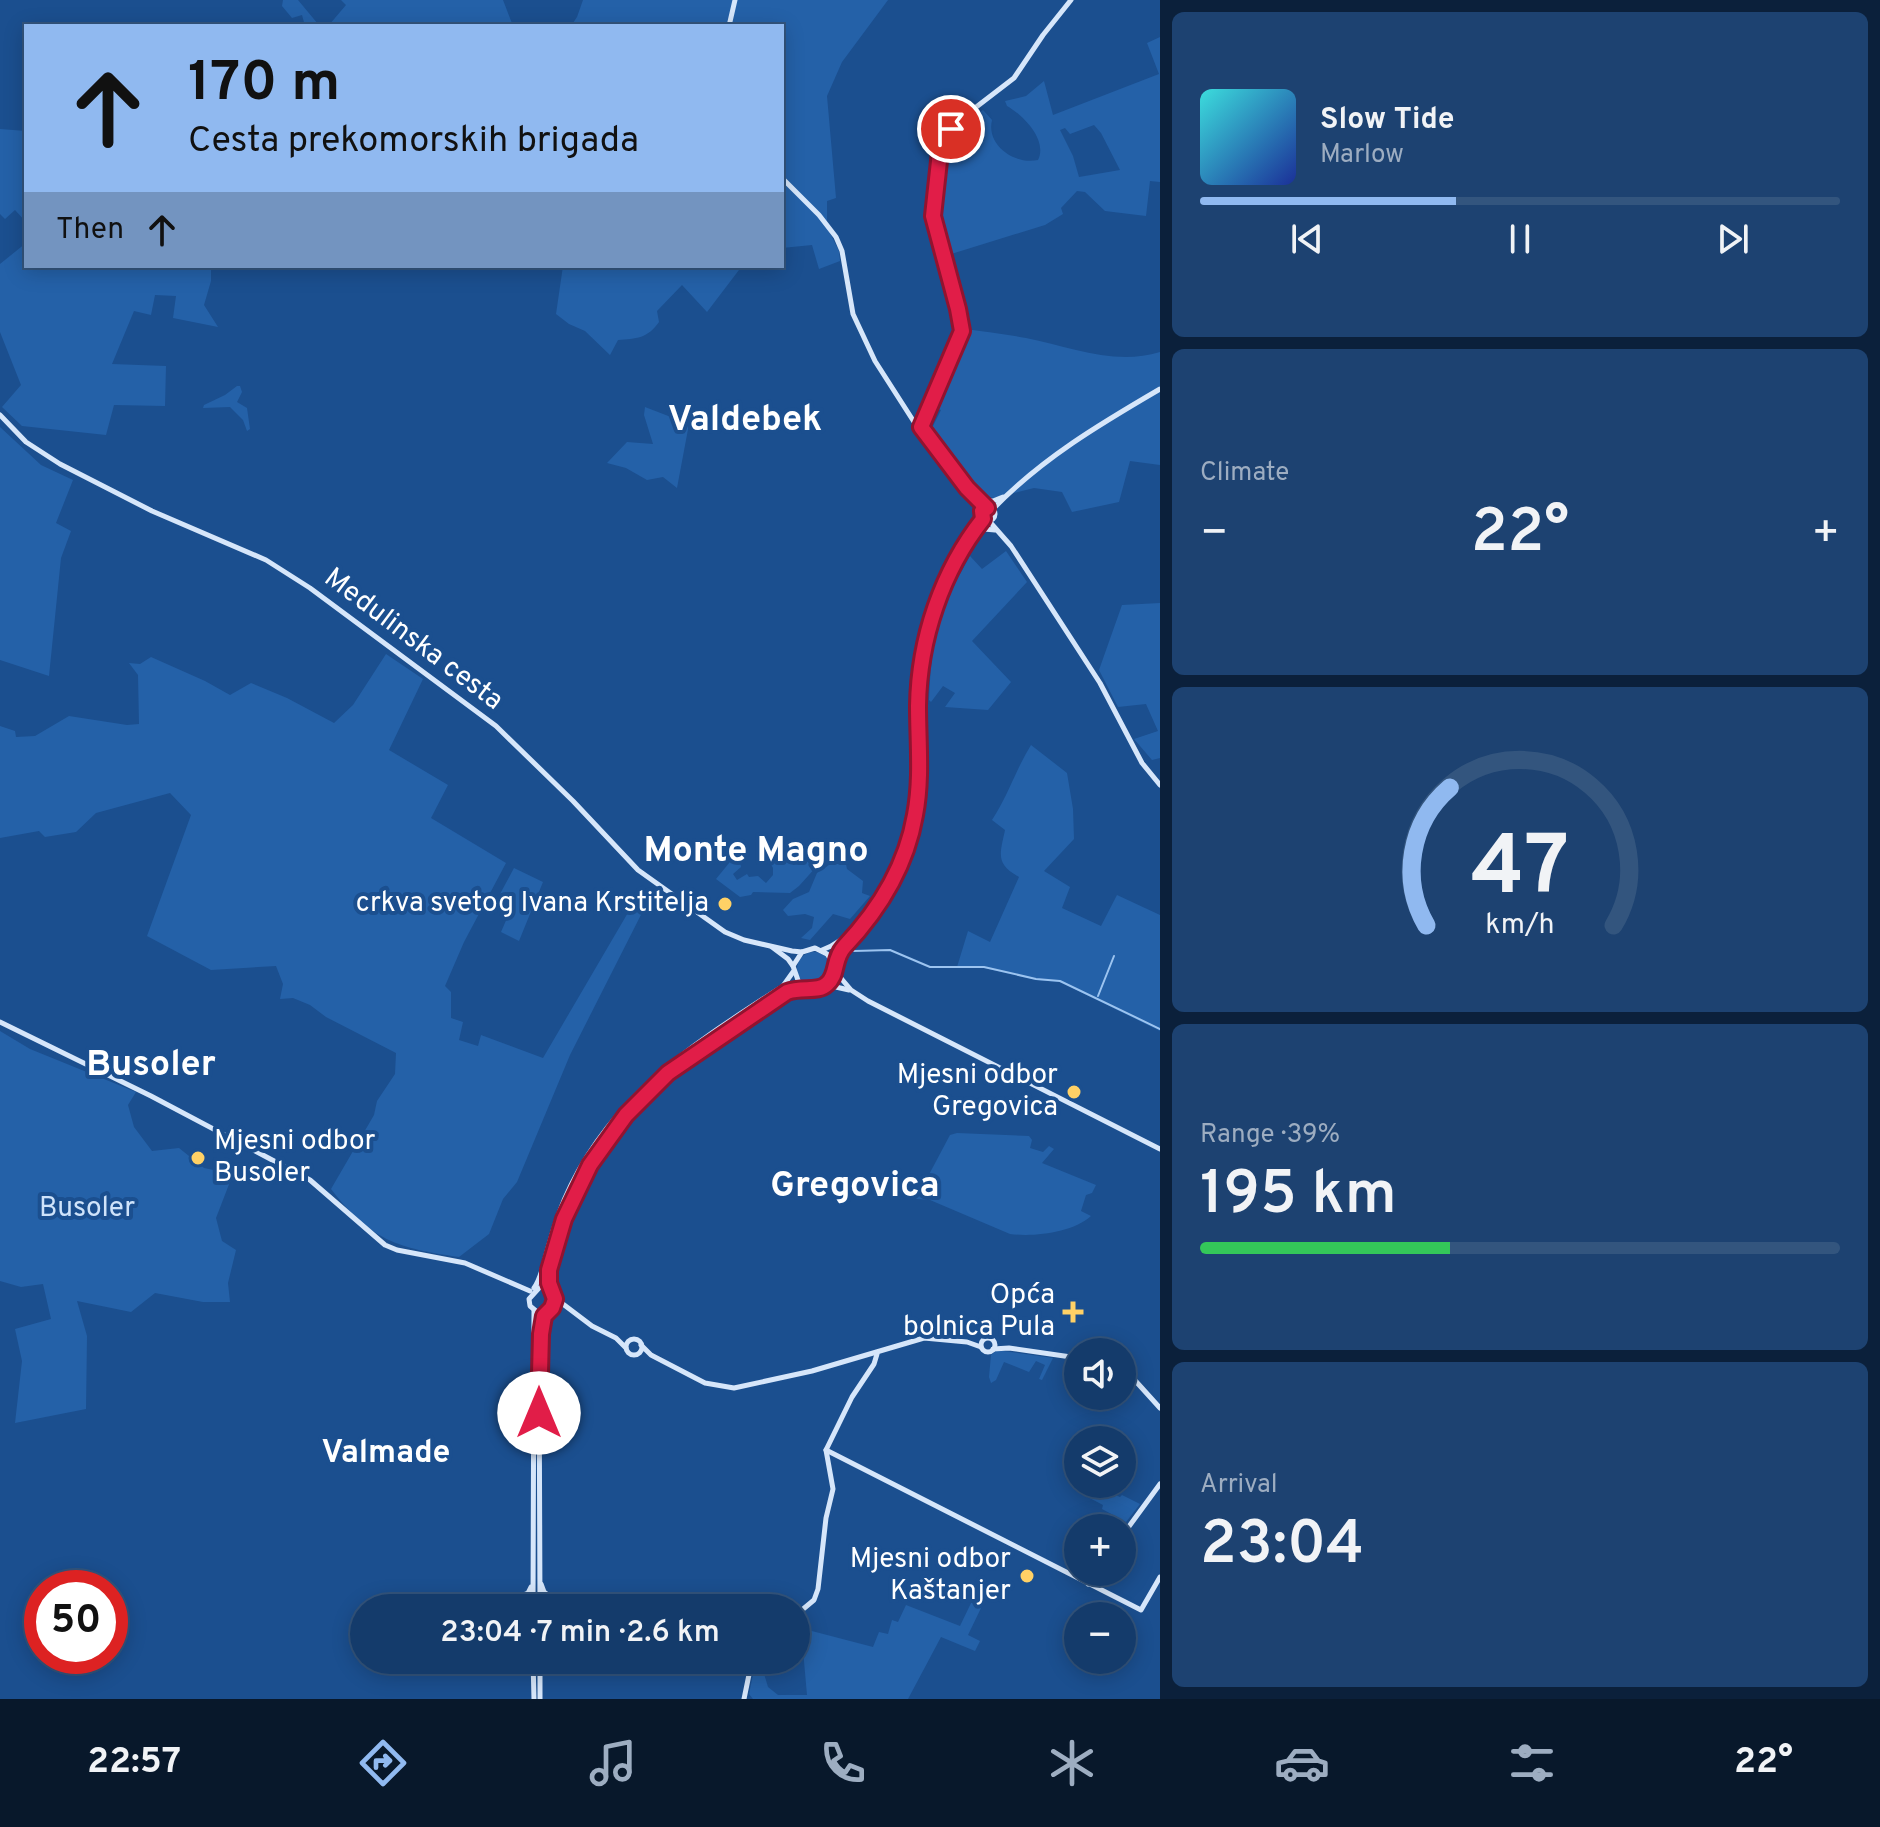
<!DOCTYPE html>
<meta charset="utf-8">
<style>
body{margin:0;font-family:Overpass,sans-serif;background:#1d4271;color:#f1f3f6;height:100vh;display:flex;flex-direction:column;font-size:30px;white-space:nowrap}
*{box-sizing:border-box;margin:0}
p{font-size:26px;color:#9dadc1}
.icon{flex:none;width:44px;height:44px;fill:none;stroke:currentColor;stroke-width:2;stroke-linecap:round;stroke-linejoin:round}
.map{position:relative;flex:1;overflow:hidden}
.details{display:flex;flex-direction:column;gap:12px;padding:12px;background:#0b203b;width:720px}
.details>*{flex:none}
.banner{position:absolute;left:24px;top:24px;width:760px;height:244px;border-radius:0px;box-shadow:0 4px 20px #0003,0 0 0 2px #33557e;background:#90b9f0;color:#111;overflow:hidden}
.tools{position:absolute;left:1064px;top:1338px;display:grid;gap:16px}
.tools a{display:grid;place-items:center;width:72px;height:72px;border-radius:50%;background:#143b6b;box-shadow:0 4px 20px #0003,0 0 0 2px #33557e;font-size:40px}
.speed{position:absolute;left:24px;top:1570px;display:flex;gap:16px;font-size:40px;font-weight:700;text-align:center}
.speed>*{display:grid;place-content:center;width:104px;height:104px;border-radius:50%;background:#143b6b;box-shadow:0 4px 20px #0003,0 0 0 2px #33557e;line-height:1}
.speed .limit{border:12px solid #d22;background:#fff;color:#111}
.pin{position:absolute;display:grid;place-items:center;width:68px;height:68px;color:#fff;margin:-34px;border:4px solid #fff;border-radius:50%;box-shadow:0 2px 8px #0007}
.me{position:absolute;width:88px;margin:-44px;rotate:0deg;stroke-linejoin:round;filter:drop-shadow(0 0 6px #0008)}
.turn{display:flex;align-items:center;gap:28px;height:168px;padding:0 32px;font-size:36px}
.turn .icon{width:104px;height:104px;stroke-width:2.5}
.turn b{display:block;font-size:56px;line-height:68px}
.then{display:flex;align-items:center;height:76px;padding:0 32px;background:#0003;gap:16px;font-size:30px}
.big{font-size:60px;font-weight:600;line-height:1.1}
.details .widget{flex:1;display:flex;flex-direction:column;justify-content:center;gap:12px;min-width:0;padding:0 28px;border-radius:12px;background:#1d4271}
.details .dial{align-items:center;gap:0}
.dial svg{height:208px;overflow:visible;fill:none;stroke:#33557e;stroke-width:7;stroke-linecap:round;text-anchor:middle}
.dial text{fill:#f1f3f6;stroke:none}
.song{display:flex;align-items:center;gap:24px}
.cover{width:96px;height:96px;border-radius:12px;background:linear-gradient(135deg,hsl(180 70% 55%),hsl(230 70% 35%))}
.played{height:8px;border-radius:4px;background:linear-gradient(90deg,#90b9f0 40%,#33557e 40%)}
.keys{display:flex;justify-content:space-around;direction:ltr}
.heat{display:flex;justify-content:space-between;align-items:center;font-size:44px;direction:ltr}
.charge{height:12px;border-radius:6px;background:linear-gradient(90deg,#34c759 39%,#33557e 0)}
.trip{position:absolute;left:350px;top:1594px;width:460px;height:80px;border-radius:40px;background:#143b6b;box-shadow:0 4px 20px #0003,0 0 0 2px #33557e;font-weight:600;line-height:80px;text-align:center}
.tab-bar{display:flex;height:128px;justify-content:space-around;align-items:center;background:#08182b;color:#9dadc1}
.tab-bar .icon{width:56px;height:56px}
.tab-bar .current{color:#90b9f0}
.tab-bar b{font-size:36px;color:#f1f3f6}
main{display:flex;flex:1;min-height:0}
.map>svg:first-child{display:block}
.green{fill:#2461a8;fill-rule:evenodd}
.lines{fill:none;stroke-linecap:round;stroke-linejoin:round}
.stream{stroke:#9cc4f0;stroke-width:2}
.secondary{stroke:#d6e6fa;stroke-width:5}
.route-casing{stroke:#92132f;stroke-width:20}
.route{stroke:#e11d48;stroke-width:14}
.poi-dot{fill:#ffd166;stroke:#1b4f8f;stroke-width:3}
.labels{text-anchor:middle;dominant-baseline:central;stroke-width:8;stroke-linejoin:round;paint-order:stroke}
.street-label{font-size:28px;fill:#fff;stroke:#1b4f8f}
.poi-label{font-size:28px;fill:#fff;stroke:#1b4f8f;text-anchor:end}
.park-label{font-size:28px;fill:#cfe3fa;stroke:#1b4f8f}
.quarter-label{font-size:32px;font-weight:bold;fill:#fff;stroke:#1b4f8f}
.district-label{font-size:36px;font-weight:bold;fill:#fff;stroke:#1b4f8f}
</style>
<main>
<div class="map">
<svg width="1160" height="1699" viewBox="0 0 1160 1699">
<rect width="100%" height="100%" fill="#1b4f8f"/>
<g class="green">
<path d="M283 0H298L318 24 329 25 346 5 341 0H503L513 26H305L302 15 292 18 282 6Z"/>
<path d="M583 0H888L842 62 827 96 836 198 827 201V227L839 251 840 261 819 269 812 245 782 248V26H571L577 17Z"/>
<path d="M1160 37V182L1150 181 1146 216 1105 211 1085 192 1077 191 1061 208 1063 214 1045 225 948 255 936 218 945 150 968 118 983 110 992 120C986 145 1014 165 1038 160 1048 140 1023 115 1007 106L1005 101 1026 96 1044 81 1053 115 1159 74 1147 43ZM1094 125 1101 133 1120 170 1079 177 1073 156 1060 130 1065 128 1070 134Z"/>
<path d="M0 129 26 131V222L15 210 5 219 0 214Z"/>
<path d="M26 243V266H211V281L204 305 218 327 173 318 176 296 155 295 151 315 134 311 112 364 166 366 165 406 114 405 106 435 22 426 2 407 21 385 0 332V264Z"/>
<path d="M563 266H742L707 312 682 285 657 311 659 322C648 338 636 339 618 340L610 355 585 331 569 324 556 314Z"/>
<path d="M965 329C985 332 1006 334 1026 338 1071 347 1115 366 1160 352V465L1130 461 1119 502 1072 512 1062 492 1034 488 995 498 977 496 926 432 927 428 933 426 941 410 934 408Z"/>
<path d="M237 386H240L242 392 237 402 247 408 250 429 247 431 243 420 230 407 203 408 204 405 225 395Z"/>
<path d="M645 407 689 424 677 488 663 477 647 480 626 468 607 463 627 442 653 444 644 415Z"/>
<path d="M0 427 41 465 73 480 56 523 71 531 61 558 49 676 0 660Z"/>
<path d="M1006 551 1027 582 972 641 1011 682 988 710 945 707 955 693 943 686 931 702 929 700C930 671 933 640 942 613 949 593 960 574 970 556L982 569Z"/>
<path d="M1160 603V758L1152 760 1134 739 1158 731 1146 704 1118 707 1099 670 1122 605Z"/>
<path d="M386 654 423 679 389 750 448 785 431 818 506 863 464 942 445 986 451 992V1018L463 1022 459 1040 478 1046 481 1035 543 1058 643 887 651 895 570 1055 517 1182 503 1199 489 1234 459 1257C398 1248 371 1241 331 1189L374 1115 377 1101 395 1074 396 1053 326 1017 310 1005 293 998 280 999 283 984 276 966 211 970 147 936 191 815 170 793 96 813 76 832 45 837 39 831 0 838V726L15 731 16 737 35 736 69 716 127 725 139 724 138 675 129 663 140 664 151 657 205 681 230 695 251 683 287 698 334 723 353 705Z"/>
<path d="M1031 745 1067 773 1073 809 1074 839 1044 871 1070 887 1062 908 1101 926 1117 895 1160 915V1031L1060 982 1036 980 984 968 957 967 968 931 990 942 1019 877C995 864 1000 854 1005 830L992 820C1008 796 1016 769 1031 745Z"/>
<path d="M788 851 826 856 799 886 790 893 753 892 751 895 740 897 716 879 734 857 740 860 741 867 733 874 737 880 747 874 749 877 758 876 766 883 773 875V868L767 857Z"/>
<path d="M844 855 847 869 863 881 862 893 870 896 850 919 833 914 810 940 801 938 812 928 814 917 805 914 788 916 783 910 793 899 809 892 817 873Z"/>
<path d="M514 868 543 882 519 941 501 932 514 902 500 894Z"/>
<circle cx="814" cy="969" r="17"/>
<path d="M0 1031 30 1049 136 1092 128 1105 134 1127 152 1151 179 1148 204 1168 233 1174 216 1218 222 1241 236 1250 228 1283 230 1302H203L155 1293 131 1312 77 1301 87 1336 86 1409 15 1423 22 1361 15 1329 51 1319 43 1284 21 1287 0 1281Z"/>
<path d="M957 1133 1029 1136 1032 1140 1030 1148 1043 1152 1049 1146 1054 1149 1042 1163 1096 1185 1092 1193 1086 1195 1081 1211 1091 1216C1072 1233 1034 1237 1010 1234L930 1200 916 1199 950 1135Z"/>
<path d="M996 1351H1003L1053 1358 1042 1380 1039 1379 1045 1365 1036 1361 1029 1372 1004 1362 996 1380 991 1383 989 1377 991 1355Z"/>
<path d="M1088 1484H1115L1109 1487 1108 1492 1120 1497 1122 1495 1140 1504 1126 1522 1102 1509 1103 1505 1082 1494Z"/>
<path d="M972 1601 982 1606 968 1635 980 1641 975 1651 941 1637 908 1699H753L749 1694 756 1660H771L762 1667 768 1687 778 1695H807L803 1650H796V1619L809 1624 808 1630 873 1647 879 1632 888 1634 892 1620 898 1622 906 1605 960 1626Z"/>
</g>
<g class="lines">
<g class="stream">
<path d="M854 951 890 950 930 967H984L1036 979 1060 981 1160 1029"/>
<path d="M1098 996 1114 956"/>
</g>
<g class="secondary">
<path d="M729 26 735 0"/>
<path d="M782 178 819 215 836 237 842 251 853 314 875 361 916 425"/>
<path d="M0 415 26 442 60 464 152 511 266 560 310 588 496 726 573 801 638 870 725 932 744 940 792 951 802 952 815 948 827 954C839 969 833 985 815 989L799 983 793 966 802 952"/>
<path d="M922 425 962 331 958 309 933 216 936 178 943 143 958 121 1014 78 1043 35 1071 0"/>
<path d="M919 429 967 488 982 511"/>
<path d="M980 500 993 501 1003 497"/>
<circle cx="988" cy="514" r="7"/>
<path d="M993 509C1041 459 1100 424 1160 389"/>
<path d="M989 521 1011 546 1100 683 1142 763 1160 785"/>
<path d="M974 534 984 529 995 530"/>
<path d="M772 947 788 959 793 966"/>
<path d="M822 950C861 937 879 889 901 858"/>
<path d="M834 964C841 947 856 936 868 921 887 897 901 869 909 840 922 796 917 752 918 707 920 639 941 572 983 519"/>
<path d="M834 970 851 990 868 1001 1160 1149"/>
<path d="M827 985 849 990"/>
<path d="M0 1022 151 1096 310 1180 385 1245 397 1250 465 1263 530 1291"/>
<path d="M534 1288C542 1277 544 1261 548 1248 554 1226 561 1205 571 1185 619 1089 697 1042 783 986L793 972"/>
<path d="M548 1290C543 1275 553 1252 558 1237 599 1111 682 1060 787 992L804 987"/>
<path d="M551 1295 592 1326 616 1338 626 1348"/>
<path d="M536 1311 530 1306 529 1299 539 1288"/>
<path d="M543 1313 552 1308 555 1297"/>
<circle cx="988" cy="1345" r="7"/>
<circle cx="634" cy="1347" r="8"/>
<path d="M641 1345 651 1355 705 1383 734 1388 812 1371 924 1338 967 1342 981 1347"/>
<path d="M993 1349 1009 1348 1078 1358"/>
<path d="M1122 1366 1160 1408"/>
<path d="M826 1450 1141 1610 1160 1577"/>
<path d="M1122 1536 1160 1484"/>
<path d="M541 1584 544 1592 553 1599 545 1601 542 1608"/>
<path d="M1088 1584 1097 1572"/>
<path d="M531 1587 528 1593 521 1596 529 1602 531 1607"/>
<path d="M533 1608 534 1310"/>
<path d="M540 1608 539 1348 546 1312"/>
<path d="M796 1615 814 1600 818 1589 826 1518 833 1489 826 1450 852 1397 874 1364 877 1354"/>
<path d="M533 1660 534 1699"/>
<path d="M540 1660V1699"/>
<path d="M744 1699 752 1660"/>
</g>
</g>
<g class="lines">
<g class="route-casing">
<path id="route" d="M539 1413 541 1334 544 1316 552 1308 555 1299 549 1283V1270L564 1219 590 1165 626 1115 668 1073 787 992C802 986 818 993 827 984 838 975 833 959 844 947 880 909 906 867 915 815 922 779 918 742 918 706 919 639 942 571 983 519L982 511 987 508 967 488 921 427 962 331 958 309 933 216 940 152 951 129"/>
</g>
<use href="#route" class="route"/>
</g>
<g class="poi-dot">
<circle cx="725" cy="904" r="8"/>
<circle cx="1074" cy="1092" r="8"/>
<circle cx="198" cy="1158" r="8"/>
<path d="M1069 1300h8v8h8v8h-8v8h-8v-8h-8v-8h8z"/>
<circle cx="1027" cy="1576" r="8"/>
</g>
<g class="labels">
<g class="street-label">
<text transform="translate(413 640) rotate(37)">Medulinska cesta</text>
</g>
<g class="poi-label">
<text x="709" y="904">crkva svetog Ivana Krstitelja</text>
<text x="1058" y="1076">Mjesni odbor<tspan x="1058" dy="32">Gregovica</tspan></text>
<text x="214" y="1142" text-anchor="start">Mjesni odbor<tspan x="214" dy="32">Busoler</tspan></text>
<text x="1055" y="1296">Opća<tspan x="1055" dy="32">bolnica Pula</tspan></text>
<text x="1011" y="1560">Mjesni odbor<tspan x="1011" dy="32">Kaštanjer</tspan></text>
</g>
<g class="park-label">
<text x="87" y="1209">Busoler</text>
</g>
<g class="quarter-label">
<text x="386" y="1454">Valmade</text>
</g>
<g class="district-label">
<text x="745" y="421">Valdebek</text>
<text x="756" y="852">Monte Magno</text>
<text x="151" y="1066">Busoler</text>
<text x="855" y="1187">Gregovica</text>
</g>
</g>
</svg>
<div class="tools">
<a><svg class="icon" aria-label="sound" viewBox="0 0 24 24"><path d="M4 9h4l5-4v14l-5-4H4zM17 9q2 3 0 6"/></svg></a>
<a><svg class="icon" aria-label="layers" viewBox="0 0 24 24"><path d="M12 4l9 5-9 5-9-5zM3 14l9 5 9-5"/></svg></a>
<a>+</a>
<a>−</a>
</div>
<div class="speed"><div class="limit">50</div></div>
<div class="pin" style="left:951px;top:129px;background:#d93025"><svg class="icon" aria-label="arrive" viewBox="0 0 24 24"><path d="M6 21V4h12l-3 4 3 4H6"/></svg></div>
<svg class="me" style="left:539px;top:1413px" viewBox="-20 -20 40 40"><circle r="19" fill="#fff"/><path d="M0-13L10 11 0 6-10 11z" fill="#e11d48"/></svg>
<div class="trip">23:04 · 7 min · 2.6 km</div>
<div class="banner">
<div class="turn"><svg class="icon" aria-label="ahead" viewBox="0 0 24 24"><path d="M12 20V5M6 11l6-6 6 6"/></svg><div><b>170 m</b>Cesta prekomorskih brigada</div></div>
<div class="then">Then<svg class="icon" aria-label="ahead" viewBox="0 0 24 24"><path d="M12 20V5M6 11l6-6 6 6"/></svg></div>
</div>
</div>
<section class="details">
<div class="widget">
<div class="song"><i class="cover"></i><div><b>Slow Tide</b><p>Marlow</p></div></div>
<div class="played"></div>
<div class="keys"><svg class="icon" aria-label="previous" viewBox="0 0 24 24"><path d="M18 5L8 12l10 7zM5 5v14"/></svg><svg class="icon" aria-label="pause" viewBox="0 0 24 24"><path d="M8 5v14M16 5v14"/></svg><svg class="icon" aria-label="next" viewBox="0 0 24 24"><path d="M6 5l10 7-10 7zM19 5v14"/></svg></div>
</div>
<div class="widget"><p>Climate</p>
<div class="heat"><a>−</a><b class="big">22°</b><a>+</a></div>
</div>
<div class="widget dial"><svg viewBox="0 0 100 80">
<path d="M14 69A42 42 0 1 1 86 69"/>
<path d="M14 69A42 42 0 0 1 23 16" stroke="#90b9f0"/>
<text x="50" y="56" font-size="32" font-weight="700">47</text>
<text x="50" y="72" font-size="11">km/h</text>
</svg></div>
<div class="widget"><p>Range · 39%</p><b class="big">195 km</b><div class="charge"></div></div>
<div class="widget"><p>Arrival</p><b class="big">23:04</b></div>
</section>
</main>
<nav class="tab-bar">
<b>22:57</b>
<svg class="icon current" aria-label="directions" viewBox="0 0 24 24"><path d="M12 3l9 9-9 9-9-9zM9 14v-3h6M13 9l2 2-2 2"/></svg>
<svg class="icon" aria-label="music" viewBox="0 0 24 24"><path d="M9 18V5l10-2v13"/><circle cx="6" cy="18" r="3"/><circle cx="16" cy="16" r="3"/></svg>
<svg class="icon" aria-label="phone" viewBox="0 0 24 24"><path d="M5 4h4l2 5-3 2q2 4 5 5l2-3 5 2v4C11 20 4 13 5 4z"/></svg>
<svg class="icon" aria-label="climate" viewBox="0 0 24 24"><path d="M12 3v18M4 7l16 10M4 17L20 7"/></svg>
<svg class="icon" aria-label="car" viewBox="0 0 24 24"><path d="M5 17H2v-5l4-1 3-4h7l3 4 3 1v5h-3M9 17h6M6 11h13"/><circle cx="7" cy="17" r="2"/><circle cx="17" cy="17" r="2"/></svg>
<svg class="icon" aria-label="filters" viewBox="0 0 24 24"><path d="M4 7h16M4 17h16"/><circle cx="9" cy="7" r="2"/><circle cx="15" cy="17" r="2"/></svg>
<b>22°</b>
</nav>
